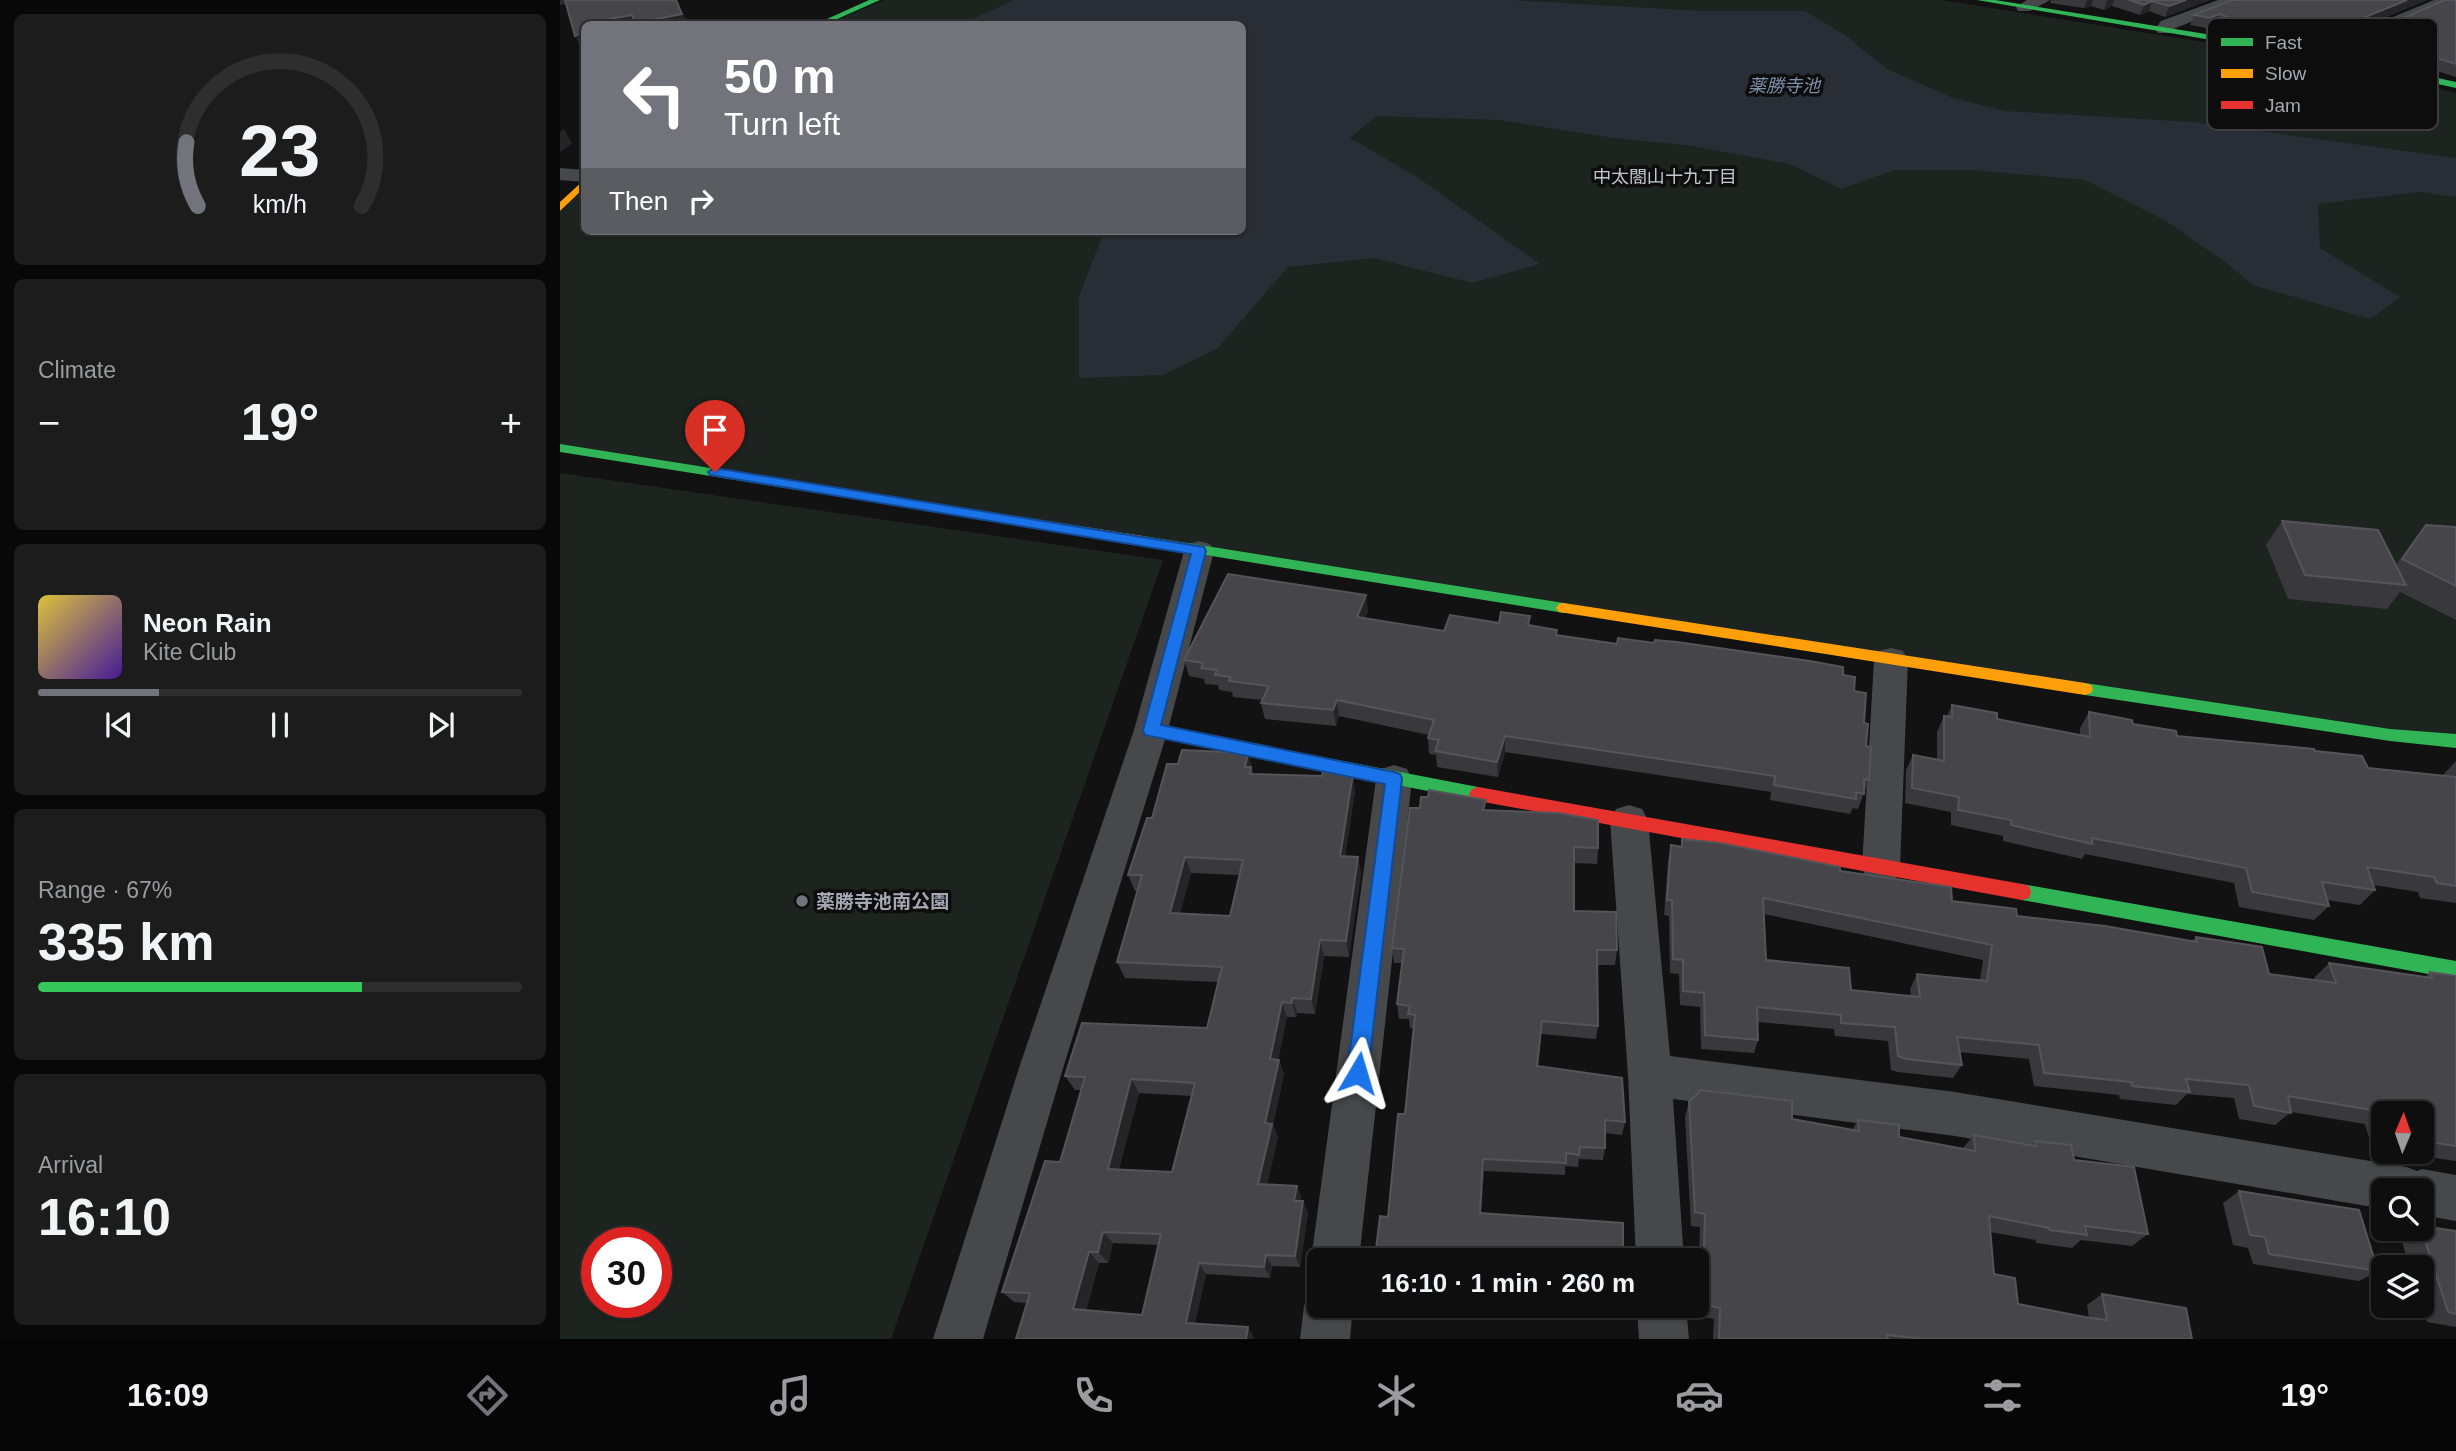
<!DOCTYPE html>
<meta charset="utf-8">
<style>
body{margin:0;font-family:Helvetica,"Noto Sans JP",sans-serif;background:#1c1c1c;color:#f1f3f6;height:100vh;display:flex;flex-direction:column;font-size:26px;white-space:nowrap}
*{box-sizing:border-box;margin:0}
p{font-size:23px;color:#9b9c9e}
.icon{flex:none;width:38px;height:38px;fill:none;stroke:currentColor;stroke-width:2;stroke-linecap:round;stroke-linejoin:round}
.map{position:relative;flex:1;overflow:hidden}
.side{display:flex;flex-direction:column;gap:14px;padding:14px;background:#080808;width:560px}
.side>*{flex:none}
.top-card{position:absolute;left:21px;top:21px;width:665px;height:214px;border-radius:10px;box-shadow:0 2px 5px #0004,0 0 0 2px #2e2e2e;background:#72737b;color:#fff;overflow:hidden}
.needle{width:46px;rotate:2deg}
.tools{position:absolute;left:1811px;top:1101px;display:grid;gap:14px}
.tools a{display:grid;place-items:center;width:63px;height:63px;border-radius:10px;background:#0e0e0e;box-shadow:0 2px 5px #0004,0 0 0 2px #2e2e2e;font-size:35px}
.speed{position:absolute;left:21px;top:1227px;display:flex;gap:14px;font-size:35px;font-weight:700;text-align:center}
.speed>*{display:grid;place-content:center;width:91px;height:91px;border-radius:50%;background:#0e0e0e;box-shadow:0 2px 5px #0004,0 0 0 2px #2e2e2e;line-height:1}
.speed .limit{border:10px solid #d22;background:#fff;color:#111}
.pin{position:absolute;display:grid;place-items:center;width:60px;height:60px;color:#fff;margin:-72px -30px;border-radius:50% 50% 50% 0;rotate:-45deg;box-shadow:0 0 7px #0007}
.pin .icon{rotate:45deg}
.me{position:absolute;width:77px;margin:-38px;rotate:7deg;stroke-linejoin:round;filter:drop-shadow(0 0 5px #0008)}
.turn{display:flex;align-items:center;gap:24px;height:147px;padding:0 28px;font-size:32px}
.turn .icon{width:91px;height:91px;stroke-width:2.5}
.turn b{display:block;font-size:49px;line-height:60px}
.then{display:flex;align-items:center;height:66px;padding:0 28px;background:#0003;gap:14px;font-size:26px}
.big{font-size:52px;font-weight:800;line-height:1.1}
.side .widget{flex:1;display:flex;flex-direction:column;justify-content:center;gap:10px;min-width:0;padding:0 24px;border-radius:10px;background:#1c1c1c}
.side .dial{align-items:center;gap:0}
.dial svg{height:182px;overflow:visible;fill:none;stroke:#2e2e2e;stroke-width:7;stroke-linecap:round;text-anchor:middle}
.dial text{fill:#f1f3f6;stroke:none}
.song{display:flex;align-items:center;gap:21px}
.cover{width:84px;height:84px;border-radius:10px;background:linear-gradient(135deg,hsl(50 70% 55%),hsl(260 70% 35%))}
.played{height:7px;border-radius:4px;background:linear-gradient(90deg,#72737b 25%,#2e2e2e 25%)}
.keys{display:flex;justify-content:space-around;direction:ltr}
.heat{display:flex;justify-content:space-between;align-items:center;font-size:38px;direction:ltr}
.charge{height:10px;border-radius:5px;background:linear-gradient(90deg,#34c759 67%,#2e2e2e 0)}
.trip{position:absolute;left:747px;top:1248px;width:402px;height:70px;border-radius:10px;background:#0e0e0e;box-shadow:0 2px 5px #0004,0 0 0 2px #2e2e2e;font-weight:800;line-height:70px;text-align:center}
.dock{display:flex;height:112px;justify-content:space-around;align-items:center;background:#060606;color:#9b9c9e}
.dock .icon{width:49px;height:49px}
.dock .active{color:#72737b}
.dock b{font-size:32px;color:#f1f3f6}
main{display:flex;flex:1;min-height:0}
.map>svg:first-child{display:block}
.green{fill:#1d231e;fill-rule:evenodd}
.water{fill:#292d35}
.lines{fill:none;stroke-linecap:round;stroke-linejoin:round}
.stream{stroke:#292d35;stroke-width:6}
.street{fill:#47484b;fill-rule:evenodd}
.fast{fill:#30b455;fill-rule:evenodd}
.slow{fill:#ff9f0a;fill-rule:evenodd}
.jam{fill:#e5322d;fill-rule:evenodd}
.wall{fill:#39393d;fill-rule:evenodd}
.shaded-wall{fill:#252527}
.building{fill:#45454a;stroke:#54545a;stroke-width:2;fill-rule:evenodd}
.route{fill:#1a73e8;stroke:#114b97;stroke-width:2}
.poi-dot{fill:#72737b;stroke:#0d0d0e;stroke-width:2.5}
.labels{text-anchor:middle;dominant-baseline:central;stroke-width:7;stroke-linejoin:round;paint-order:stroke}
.far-water-label{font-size:18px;font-style:italic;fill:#7e8fab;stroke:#0d0d0e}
.far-neighbourhood-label{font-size:18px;fill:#c5c6cf;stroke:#0d0d0e}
.poi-label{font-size:19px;font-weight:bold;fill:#a5a7b3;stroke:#0d0d0e;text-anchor:start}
.key{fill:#0d0d0e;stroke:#3b3b40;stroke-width:2}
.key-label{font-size:19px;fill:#a5a7b3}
</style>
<main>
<section class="side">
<div class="widget dial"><svg viewBox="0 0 100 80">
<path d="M14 69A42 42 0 1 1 86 69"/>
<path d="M14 69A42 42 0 0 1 9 41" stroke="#72737b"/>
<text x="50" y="56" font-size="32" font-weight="700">23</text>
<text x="50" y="72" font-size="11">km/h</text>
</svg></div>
<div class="widget"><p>Climate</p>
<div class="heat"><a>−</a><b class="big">19°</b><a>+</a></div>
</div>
<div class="widget">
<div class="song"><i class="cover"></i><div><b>Neon Rain</b><p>Kite Club</p></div></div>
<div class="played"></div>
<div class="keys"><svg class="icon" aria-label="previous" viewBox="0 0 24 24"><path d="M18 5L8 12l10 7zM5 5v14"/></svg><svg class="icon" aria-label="pause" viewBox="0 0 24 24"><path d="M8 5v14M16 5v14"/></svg><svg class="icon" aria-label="next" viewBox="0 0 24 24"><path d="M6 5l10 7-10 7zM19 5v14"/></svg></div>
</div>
<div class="widget"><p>Range · 67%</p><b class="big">335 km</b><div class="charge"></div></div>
<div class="widget"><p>Arrival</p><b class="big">16:10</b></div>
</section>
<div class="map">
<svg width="1896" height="1339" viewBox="0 0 1896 1339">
<rect width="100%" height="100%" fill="#121213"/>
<g class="green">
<path d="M324 0H1382L1749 59 1896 93V745L0 448V212L24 187V231H682V24H267Z"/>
<path d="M0 473 603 560 331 1339H0ZM37 1242H96V1302H37Z"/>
</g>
<path class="water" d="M454 0H951L1143 11H1245L1285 35 1327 69 1393 98 1445 111 1633 122 1896 158V197L1859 192 1758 204 1760 248 1840 297 1810 319 1693 285 1665 262 1606 221 1525 180 1412 170H1334L1281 189 1230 164 1132 146 1053 138 939 120 816 116 790 138 857 177 980 264 912 283 814 258 728 267 658 348 603 375 519 378V297L544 231H682V24H402Z"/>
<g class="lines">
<path class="stream" d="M0 2 9 0"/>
<g class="street">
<path d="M1467 0H1490L1470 11H1458L1456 7Z"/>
<path d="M1658 0H1681L1679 3 1613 29 1610 33H1598L1595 29 1601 21Z"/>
<path d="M1874 0H1896L1763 59 1757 60 1748 55 1751 51Z"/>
<path d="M0 168 24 170V182L0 180Z"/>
<path d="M639 541 650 544 654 551 608 730 504 1065 423 1339H373L460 1065 574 730 624 551 628 544Z"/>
<path d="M1331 648 1343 651 1348 660 1340 868 1335 880 1321 884 1307 880 1302 868 1314 660 1319 651Z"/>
<path d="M834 765 847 769 852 779 799 1260H760V1278L751 1260 816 779 821 769Z"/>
<path d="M1069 805 1082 809 1088 820 1110 1056 1395 1092 1847 1167 1857 1171 1862 1169 1896 1175V1221L1862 1215V1190H1824V1209L1395 1136 1113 1099 1124 1260H1076L1068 1075 1050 820 1056 809Z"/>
<path d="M760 1285V1306H793L790 1339H740L744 1306 752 1289Z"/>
<path d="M1077 1306H1126L1129 1339H1079Z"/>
</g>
<g class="fast">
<path d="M309 0H320L266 24H256Z"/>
<path d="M1417 0H1435L1757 52 1896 82V88L1757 58Z"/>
<path d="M0 444 276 488 283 492 276 496 0 452Z"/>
<path d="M583 536 1004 603 1012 608 1004 613 578 544 576 541 578 538Z"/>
<path d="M1525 683 1830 729 1896 734V748L1830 741 1525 695 1519 693 1517 689 1519 685Z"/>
<path d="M591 724 918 787 924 789 927 794 924 799 918 801 591 736 585 735 583 730 585 725Z"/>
<path d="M1462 884 1896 961V979L1462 900 1455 898 1453 892 1455 886Z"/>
</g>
<g class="slow">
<path d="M24 180V188L0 211V202Z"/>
<path d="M276 488 583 536 590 541 583 546 271 495 269 492Z"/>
<path d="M1004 603 1525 683 1531 685 1533 689 1531 693 1525 695 999 612 996 608 999 604Z"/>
</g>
<path class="jam" d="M918 787 1462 884 1469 886 1471 892 1469 898 1462 900 918 801 912 799 909 794 912 789Z"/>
</g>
<g class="wall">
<path d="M1491 0H1650L1605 17 1589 11 1580 15 1552 6 1544 10 1531 6 1524 8 1490 3Z"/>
<path d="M1672 0H1867L1756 46 1719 40 1686 29 1678 32 1655 25 1646 28 1630 25 1634 15Z"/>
<path d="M1896 0V77L1826 55 1821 57 1793 49 1798 38Z"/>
<path d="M1722 521 1836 565 1866 525 1896 527V620L1840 592 1827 609 1728 599 1706 545Z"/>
<path d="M808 611 805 619 884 631 939 623 969 625 997 635 1283 675 1294 691 1304 723 1309 780 1298 809 1293 808 1290 814 1210 800 1211 792 945 752 938 777 877 767 876 755 869 754 868 738 869 735 779 716 776 726 705 719 701 703 702 700 673 697 672 692 659 690 658 685 645 684 644 679 629 676 624 660Z"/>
<path d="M1392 705 1437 719 1520 735V728L1529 712 1617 736 1755 751 1808 768 1882 776 1896 761V903L1860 898 1858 892 1814 885 1815 890 1800 905 1767 900 1769 906 1754 920 1679 907 1674 883 1525 854 1522 859 1443 841V836L1391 825V812L1345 803 1346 770 1353 755 1377 759V732L1384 716H1387Z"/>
<path d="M693 770V774L795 791 785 856 798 857 801 873 789 957 764 956 755 1014 737 1013 736 1017H727L718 1060H719L724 1074 713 1125 718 1137 707 1184 737 1186 741 1198V1201H743L748 1213 740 1267 712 1266 710 1278 646 1274 635 1323 694 1337 467 1303 454 1302 442 1292 500 1162 521 1090H515L505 1076 647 1028 658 982 565 978 557 962 577 891H575L568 875 592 818ZM631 873 679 875 670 916 620 913ZM579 1093 632 1096 612 1172 559 1169ZM553 1243 598 1245 582 1315 526 1310 539 1263H548Z"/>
<path d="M868 797 926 810 1038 848 1037 864 1014 863V911L1057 950 1055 965H1037L1038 1026 1036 1039 981 1034 978 1066 1065 1122 1062 1135 1045 1133V1148L1043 1160 1019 1159 1018 1167 1005 1166V1175L924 1171 921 1213 1063 1260H815V1258L828 1217 845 1114 853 1028H850L849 1019H839L837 1004 842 963H834L832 948 860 808Z"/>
<path d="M1122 839 1280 871 1392 901 1457 916 1632 941 1636 937 1709 974 1755 980 1754 978 1769 963 1865 977 1870 972 1896 976V1161L1832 1152H1862V1113H1824V1150L1812 1149 1805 1124 1731 1112 1715 1125 1679 1119 1674 1098 1627 1094 1616 1105 1560 1099 1559 1095 1474 1086 1469 1059 1399 1052 1402 1065 1393 1078 1338 1072 1331 1070 1328 1041 1275 1036 1274 1029 1198 1022V1040L1194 1053 1141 1049 1140 1007 1120 1005 1119 974 1110 973 1109 916 1104 915 1108 861 1111 845 1121 847ZM1204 914 1423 960 1420 980 1357 974 1350 989 1351 996 1291 990 1206 960Z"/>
<path d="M1129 1102 1292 1130 1298 1120 1339 1137 1402 1149 1414 1135 1471 1145 1475 1141 1514 1160 1588 1234 1572 1246 1521 1240 1512 1248 1476 1243V1240L1430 1232 1434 1274 1458 1304 1529 1318 1527 1305 1542 1294 1632 1339H1153L1154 1319 1137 1316 1140 1227 1131 1226 1125 1117Z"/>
<path d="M1679 1191 1818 1271 1799 1281 1693 1264 1688 1248 1673 1245 1663 1203Z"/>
<path d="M1854 1228 1896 1231V1327L1867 1322 1862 1306V1267H1850L1840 1236Z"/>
</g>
<g class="shaded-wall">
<path d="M116 0 128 24H36L44 20Z"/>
<path d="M1527 0H1533L1531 6 1524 8Z"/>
<path d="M1547 0H1554L1552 6 1544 10Z"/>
<path d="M1626 0H1650L1605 17 1609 6Z"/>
<path d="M1847 0H1867L1756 46 1761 35Z"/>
<path d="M1592 1 1589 11 1580 15 1584 5Z"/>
<path d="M1659 14 1655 25 1646 28 1650 18Z"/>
<path d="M1691 18 1686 29 1678 32 1682 22Z"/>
<path d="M24 31V54L15 36Z"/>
<path d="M1832 44 1826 55 1821 57 1827 46Z"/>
<path d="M4 129 12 144 0 152V132Z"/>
<path d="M806 595 808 611 799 634 797 617Z"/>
<path d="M777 700 779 716 776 726 773 710Z"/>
<path d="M945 736V752L938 777 937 762Z"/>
<path d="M688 753 693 770 692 772 695 784 685 767Z"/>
<path d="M793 774 795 791 783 872 780 856Z"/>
<path d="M625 857 631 873 616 928 610 913Z"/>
<path d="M798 857 801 873 789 957 786 941Z"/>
<path d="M760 940 764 956 755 1014 751 999Z"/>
<path d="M732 998 737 1013 736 1017 732 1003Z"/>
<path d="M722 1002 727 1017 715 1073 710 1059Z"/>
<path d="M719 1060 724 1074 713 1125 718 1137 704 1196 698 1184 705 1123Z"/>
<path d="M571 1079 579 1093 556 1181 548 1169Z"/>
<path d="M923 1159 924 1171 920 1224V1213Z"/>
<path d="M737 1186 741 1198 739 1213 734 1201Z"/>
<path d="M743 1201 748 1213 740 1267 735 1256Z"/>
<path d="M543 1232 553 1243 548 1263 538 1252Z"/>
<path d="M529 1252 539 1263 523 1319 513 1309Z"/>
<path d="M706 1255 712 1266 710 1278 704 1267Z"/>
<path d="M639 1263 646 1274 633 1332 626 1323Z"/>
<path d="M688 1327 694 1337V1339H686Z"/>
</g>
<g class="building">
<path d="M5 0H116L122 14 75 23 72 15 44 20 36 24H24V31L15 36Z"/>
<path d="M1569 0H1626L1609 6 1592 1 1584 5Z"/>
<path d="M1672 0H1847L1761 35 1724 29 1691 18 1682 22 1659 14 1650 18 1634 15Z"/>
<path d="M1885 0H1896V64L1832 44 1827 46 1798 38Z"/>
<path d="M1722 521 1818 530 1846 585 1745 575Z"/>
<path d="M1866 525 1896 527V586L1842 559Z"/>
<path d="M668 574 806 595 797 617 884 631 890 615 939 623 941 612 970 616 968 625 997 630 996 635 1057 644 1058 638 1094 643 1095 640 1117 642 1250 661 1283 667V675L1295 677 1294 691 1306 693 1304 723 1308 724 1306 746 1311 747 1309 780 1304 779V794L1296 792V799L1214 785 1215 776 945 736 937 762 875 751 879 740 868 738 874 720 777 700 773 710 701 703 709 686 669 681 671 677 655 675 657 670 641 668 643 663 624 660Z"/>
<path d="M1392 705 1437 713V719L1530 737 1529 712 1572 720 1573 724 1616 731 1617 736 1754 749 1755 751 1802 756 1808 768 1896 777V886L1877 883 1874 877 1807 867 1815 890 1762 882 1769 906 1692 892 1686 868 1532 838V844L1451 825V820L1398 810 1399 797 1352 788 1353 755 1384 761V716L1392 717Z"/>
<path d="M622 750 688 753 685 767H691L690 774 762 776 763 771 793 774 780 856 798 857 786 941 760 940 751 999 732 998V1003L722 1002 710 1059 719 1060 705 1123 712 1124 698 1184 737 1186 734 1201H743L735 1256 706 1255 704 1267 639 1263 626 1323 688 1327 686 1339H456L470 1293 442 1292 485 1161 500 1162 525 1077 505 1076 522 1023 647 1028 662 967 557 962 582 875H568L587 818H592L607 764H618ZM625 857 683 860 670 916 610 913ZM571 1079 635 1083 612 1172 548 1169ZM543 1232 601 1234 582 1315 513 1309 529 1252H538Z"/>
<path d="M869 790 926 800 923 810 998 813 1038 820V848L1014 847V911L1056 912 1057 950H1037L1038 1026 982 1021 977 1066 1062 1078 1065 1122 1045 1120V1148L1020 1147 1019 1155 1006 1153V1163L923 1159 920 1213 1063 1223V1260H831L815 1258 820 1216 828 1217 838 1114H845L855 1015 848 1014 850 1006 837 1004 844 949 832 948 850 808H860L861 797H868Z"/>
<path d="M1122 839 1160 843 1280 867V871L1391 887 1392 901 1456 909 1457 916 1545 926 1637 942 1636 937 1702 947 1709 974 1776 983 1769 963 1872 978 1870 972 1896 976V1146L1862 1141V1113H1824V1114L1823 1112 1728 1096 1731 1113 1694 1106 1689 1085 1626 1079 1630 1092 1572 1086 1571 1082 1484 1073 1479 1045 1397 1037 1402 1065 1346 1059 1338 1056 1335 1027 1281 1023V1015L1197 1007 1198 1040 1145 1035 1144 993 1123 991V960L1113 959 1112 900H1107L1111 845 1122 847ZM1203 898 1432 945 1427 981 1357 974 1360 997 1291 990 1289 968 1206 960Z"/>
<path d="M1141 1090 1232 1101V1119L1299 1131 1298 1120 1339 1125V1137L1415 1151 1414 1135 1476 1146 1475 1141 1511 1145 1514 1160 1574 1167 1588 1234 1525 1226 1527 1235 1490 1230 1489 1228 1429 1216 1434 1274 1455 1278 1458 1304 1525 1317 1547 1320 1542 1294 1626 1308 1632 1339H1366L1327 1335 1328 1339H1159L1160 1308 1142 1304 1145 1214 1135 1212 1129 1102Z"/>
<path d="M1679 1191 1799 1210 1818 1271 1709 1254 1705 1237 1690 1235Z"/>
<path d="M1862 1226 1896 1231V1314L1888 1312 1861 1228H1862Z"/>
</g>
<path class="route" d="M155 468 644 547 646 551 601 725 834 772 840 774 842 779 808 1073 805 1080 798 1083 790 1080 787 1073 825 784 585 735 583 730 631 554 150 475 148 472Z"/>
<circle class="poi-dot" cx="242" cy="901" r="7"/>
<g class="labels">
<g class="far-water-label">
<text x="1224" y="86">薬勝寺池</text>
</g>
<g class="far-neighbourhood-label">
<text x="1105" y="177">中太閤山十九丁目</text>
</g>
<g class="poi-label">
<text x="256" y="901">薬勝寺池南公園</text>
</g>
</g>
<rect x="1647" y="18" width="231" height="112" rx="10" class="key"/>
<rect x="1661" y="38" width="32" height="8" fill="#30b455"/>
<rect x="1661" y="69" width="32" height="9" fill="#ff9f0a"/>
<rect x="1661" y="101" width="32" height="8" fill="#e5322d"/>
<g class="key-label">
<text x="1705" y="49">Fast</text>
<text x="1705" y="80">Slow</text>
<text x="1705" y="112">Jam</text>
</g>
</svg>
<div class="tools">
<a><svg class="needle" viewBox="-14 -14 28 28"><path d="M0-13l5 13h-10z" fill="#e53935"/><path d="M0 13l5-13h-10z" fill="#9b9c9e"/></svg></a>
<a><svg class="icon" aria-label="search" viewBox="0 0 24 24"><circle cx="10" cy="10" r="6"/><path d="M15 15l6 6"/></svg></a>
<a><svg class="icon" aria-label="layers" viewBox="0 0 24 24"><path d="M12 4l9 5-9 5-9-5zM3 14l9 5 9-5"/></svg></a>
</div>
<div class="speed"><div class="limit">30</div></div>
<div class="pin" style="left:155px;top:472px;background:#d93025"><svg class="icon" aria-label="arrive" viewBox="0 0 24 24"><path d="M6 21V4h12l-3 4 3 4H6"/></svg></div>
<svg class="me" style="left:798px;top:1073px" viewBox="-20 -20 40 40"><path d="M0-17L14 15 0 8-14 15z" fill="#1a73e8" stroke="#fff" stroke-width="4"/></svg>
<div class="trip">16:10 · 1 min · 260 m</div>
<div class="top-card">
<div class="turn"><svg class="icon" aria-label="left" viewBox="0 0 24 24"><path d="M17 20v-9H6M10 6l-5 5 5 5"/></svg><div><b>50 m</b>Turn left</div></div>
<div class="then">Then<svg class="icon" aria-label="right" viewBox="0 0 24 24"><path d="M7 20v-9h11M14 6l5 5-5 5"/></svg></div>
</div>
</div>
</main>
<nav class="dock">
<b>16:09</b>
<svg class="icon active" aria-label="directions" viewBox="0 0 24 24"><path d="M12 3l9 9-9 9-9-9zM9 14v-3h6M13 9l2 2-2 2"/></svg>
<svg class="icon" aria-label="music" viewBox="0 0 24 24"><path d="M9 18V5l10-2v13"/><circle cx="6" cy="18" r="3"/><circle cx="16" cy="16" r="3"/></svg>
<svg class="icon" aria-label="phone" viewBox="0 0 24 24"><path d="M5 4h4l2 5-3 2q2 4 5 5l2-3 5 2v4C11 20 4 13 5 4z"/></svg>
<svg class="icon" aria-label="climate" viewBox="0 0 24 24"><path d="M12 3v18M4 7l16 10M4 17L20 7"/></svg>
<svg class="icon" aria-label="car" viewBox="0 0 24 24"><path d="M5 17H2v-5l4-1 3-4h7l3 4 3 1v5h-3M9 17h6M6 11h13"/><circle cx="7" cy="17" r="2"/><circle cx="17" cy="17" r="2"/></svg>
<svg class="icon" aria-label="filters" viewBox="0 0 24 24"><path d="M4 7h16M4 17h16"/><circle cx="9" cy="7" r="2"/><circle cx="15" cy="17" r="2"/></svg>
<b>19°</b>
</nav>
